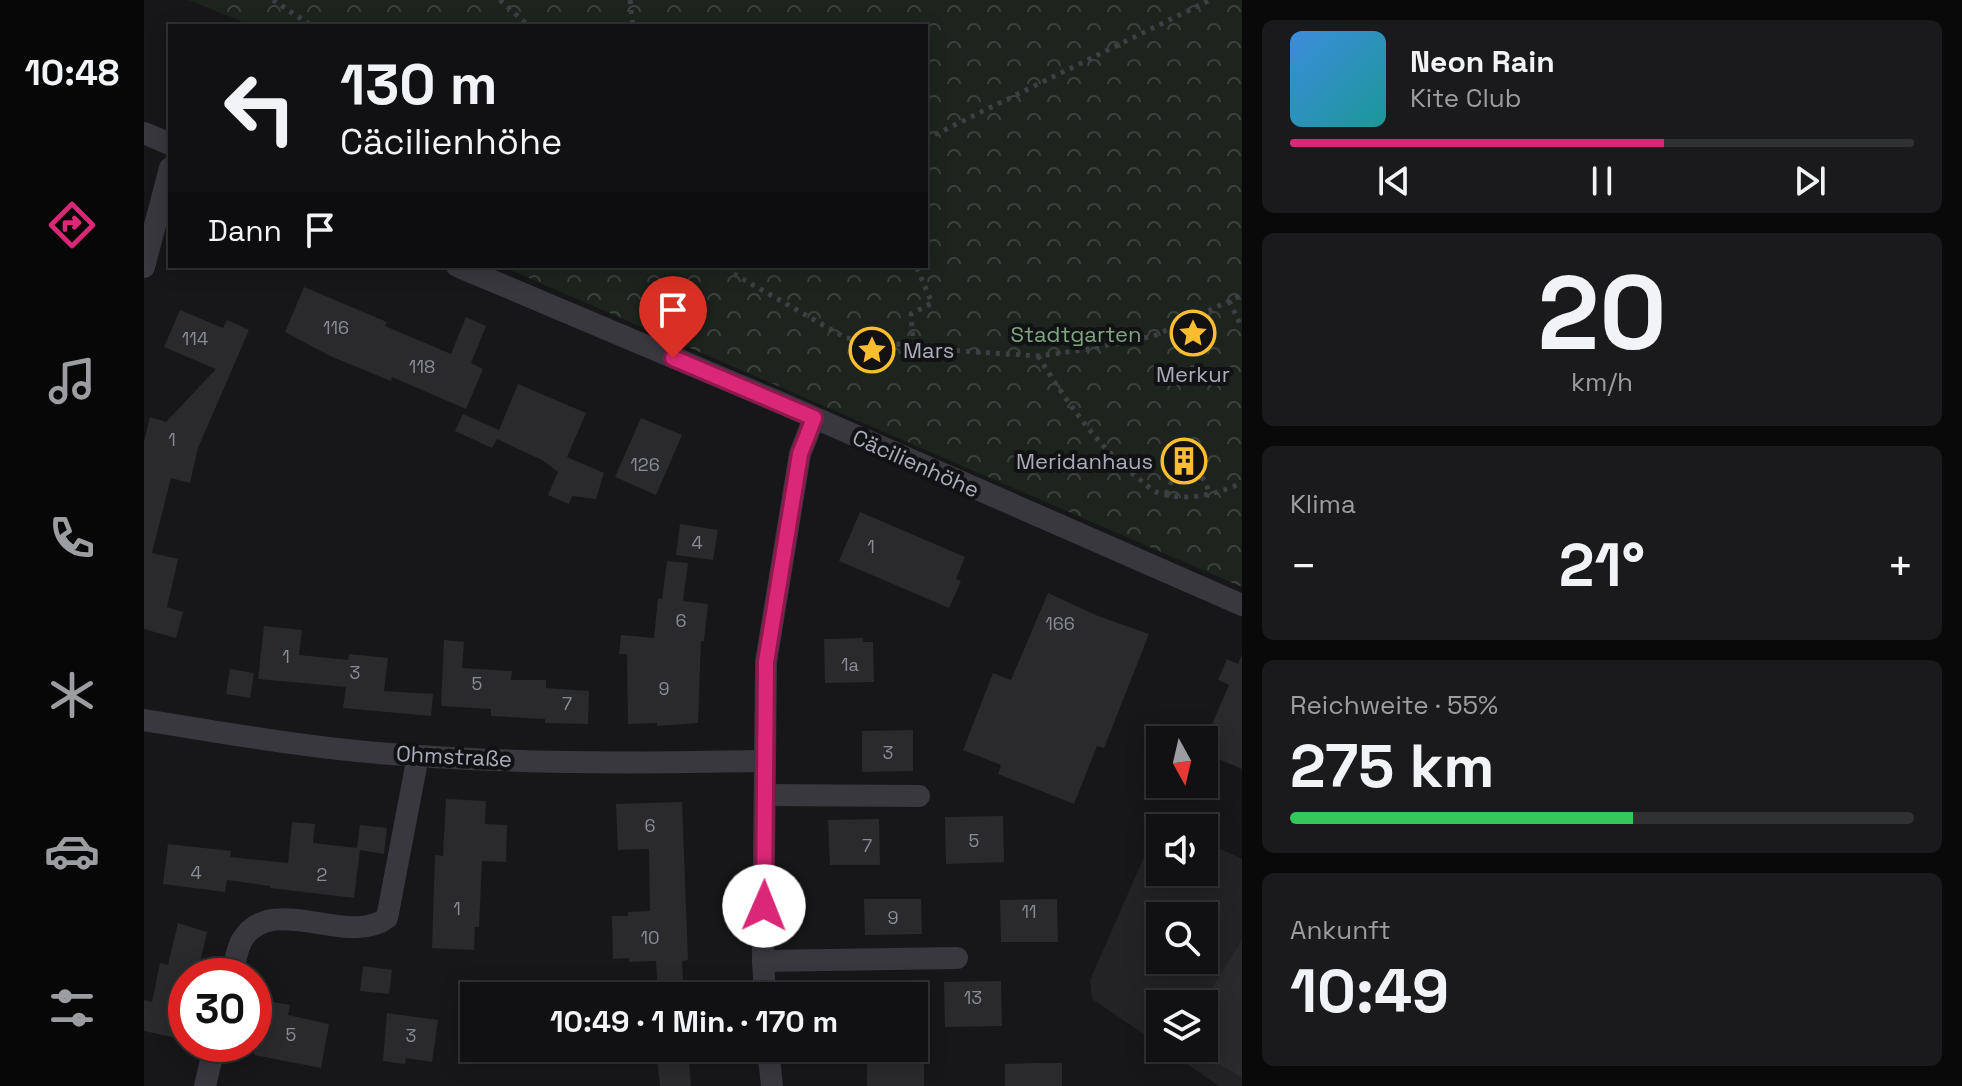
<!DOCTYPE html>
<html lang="de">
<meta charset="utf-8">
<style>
body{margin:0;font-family:"Space Grotesk",sans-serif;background:#1a1a1c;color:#f1f3f6;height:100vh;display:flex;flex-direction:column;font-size:30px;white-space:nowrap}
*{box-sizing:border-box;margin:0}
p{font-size:26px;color:#9c9da0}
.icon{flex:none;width:44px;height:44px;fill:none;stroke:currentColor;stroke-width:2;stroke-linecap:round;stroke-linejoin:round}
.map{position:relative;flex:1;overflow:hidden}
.panel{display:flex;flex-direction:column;gap:20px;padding:20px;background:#09090a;width:720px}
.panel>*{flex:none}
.hud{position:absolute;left:24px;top:24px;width:760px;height:244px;border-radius:0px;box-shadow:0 4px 20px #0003,0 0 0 2px #303133;background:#111113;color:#f1f3f6;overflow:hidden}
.needle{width:52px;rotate:172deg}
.buttons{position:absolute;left:1002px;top:726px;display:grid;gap:16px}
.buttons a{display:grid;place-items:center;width:72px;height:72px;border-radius:0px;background:#111113;box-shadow:0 4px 20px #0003,0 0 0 2px #303133;font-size:40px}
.speed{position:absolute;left:24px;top:958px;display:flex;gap:16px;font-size:40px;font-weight:700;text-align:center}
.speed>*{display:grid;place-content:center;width:104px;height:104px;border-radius:50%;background:#111113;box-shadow:0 4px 20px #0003,0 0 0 2px #303133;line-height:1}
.speed .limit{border:12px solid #d22;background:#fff;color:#111}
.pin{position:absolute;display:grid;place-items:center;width:68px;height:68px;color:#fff;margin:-82px -34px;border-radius:50% 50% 50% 0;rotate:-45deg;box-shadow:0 0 8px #0007}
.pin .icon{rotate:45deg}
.me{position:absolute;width:88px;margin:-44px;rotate:1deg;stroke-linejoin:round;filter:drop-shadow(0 0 6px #0008)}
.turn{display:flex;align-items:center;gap:28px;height:168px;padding:0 40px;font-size:36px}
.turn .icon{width:104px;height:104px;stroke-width:2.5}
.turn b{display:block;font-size:56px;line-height:68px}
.then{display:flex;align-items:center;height:76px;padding:0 40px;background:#0003;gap:16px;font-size:30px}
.big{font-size:60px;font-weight:700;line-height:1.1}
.panel .card{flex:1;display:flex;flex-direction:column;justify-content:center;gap:12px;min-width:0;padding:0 28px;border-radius:12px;background:#1a1a1c}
.panel .dial{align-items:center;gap:0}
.dial b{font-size:104px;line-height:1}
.song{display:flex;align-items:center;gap:24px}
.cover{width:96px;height:96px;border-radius:12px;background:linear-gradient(135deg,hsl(210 70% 55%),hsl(180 70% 35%))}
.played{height:8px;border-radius:4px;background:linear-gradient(90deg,#db2777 60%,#303133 60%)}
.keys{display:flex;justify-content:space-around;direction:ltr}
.heat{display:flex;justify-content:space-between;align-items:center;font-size:44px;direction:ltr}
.charge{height:12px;border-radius:6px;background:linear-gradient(90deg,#34c759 55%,#303133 0)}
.trip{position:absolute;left:316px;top:982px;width:468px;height:80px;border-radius:0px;background:#111113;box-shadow:0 4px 20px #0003,0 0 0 2px #303133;font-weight:700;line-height:80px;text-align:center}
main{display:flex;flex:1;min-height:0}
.dock{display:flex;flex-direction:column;width:144px;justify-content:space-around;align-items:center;background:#070708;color:#9c9da0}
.dock .icon{width:56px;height:56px}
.dock .on{color:#db2777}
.dock b{font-size:36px;color:#f1f3f6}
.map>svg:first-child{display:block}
.built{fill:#232326;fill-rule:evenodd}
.park{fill:url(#park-crowns)}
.building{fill:#2a2a2d}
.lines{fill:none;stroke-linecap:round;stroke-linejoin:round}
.path{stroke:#3e3f45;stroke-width:5;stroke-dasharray:4 6;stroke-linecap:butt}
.street{stroke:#38383e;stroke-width:22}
.route-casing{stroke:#8e194d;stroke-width:20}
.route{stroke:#db2777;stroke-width:14}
.labels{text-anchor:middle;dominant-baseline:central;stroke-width:8;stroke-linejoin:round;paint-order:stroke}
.number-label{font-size:18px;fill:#888c95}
.park-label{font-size:22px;fill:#7fa583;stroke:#121214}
.poi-label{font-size:22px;fill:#a8adb9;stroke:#121214;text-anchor:start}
.street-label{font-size:22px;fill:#a8adb9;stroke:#121214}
</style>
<main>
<nav class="dock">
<b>10:48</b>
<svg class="icon on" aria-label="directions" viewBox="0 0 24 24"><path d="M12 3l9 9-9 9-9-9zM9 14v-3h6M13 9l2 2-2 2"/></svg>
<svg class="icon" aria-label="music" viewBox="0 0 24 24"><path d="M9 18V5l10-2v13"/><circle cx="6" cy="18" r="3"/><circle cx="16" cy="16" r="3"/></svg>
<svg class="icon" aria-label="phone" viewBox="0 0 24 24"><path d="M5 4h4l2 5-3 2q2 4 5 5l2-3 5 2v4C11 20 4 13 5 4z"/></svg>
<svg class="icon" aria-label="climate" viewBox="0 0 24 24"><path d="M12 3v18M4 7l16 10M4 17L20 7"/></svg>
<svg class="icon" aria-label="car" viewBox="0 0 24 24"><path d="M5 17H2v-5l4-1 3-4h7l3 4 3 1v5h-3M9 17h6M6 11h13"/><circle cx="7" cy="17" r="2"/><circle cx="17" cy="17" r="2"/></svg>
<svg class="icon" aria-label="filters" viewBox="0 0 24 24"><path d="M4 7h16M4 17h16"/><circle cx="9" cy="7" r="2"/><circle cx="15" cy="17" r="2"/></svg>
</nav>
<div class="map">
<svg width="1098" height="1086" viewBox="0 0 1098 1086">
<defs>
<pattern id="park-crowns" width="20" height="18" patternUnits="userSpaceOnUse" patternTransform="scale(2)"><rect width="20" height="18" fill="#1d241e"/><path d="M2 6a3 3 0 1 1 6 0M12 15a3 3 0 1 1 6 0" fill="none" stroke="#3b413d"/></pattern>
</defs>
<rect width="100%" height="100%" fill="#171719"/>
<path class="built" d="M1016 821 1031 828H1016V872H1060V841L1098 859V1086H1075L1020 1048H1060V1004H1016V1045L948 999 946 980ZM1016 916H1060V960H1016Z"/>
<path class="park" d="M45 0H1098V587L357 266H782V26H98L99 22Z"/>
<g class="building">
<path d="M160 287 243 322 241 326 307 354 322 317 342 326 327 363 339 369 322 409 248 377 247 381 186 356 141 332Z"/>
<path d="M36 310 79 328 83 320 105 330 54 448 46 483 27 478 8 553 34 559 23 607 39 612 32 638 0 629V442L6 417 22 422 72 369 20 347Z"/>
<path d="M374 384 442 413 423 457 460 473 452 499 428 496 425 504 404 495 414 472 398 460 353 439 348 448 311 431 319 414 355 430Z"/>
<path d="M497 418 538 435 512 495 471 477Z"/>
<path d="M716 512 821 557 812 579 817 581 805 608 695 561Z"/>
<path d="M536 524 574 530 569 560 532 555Z"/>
<path d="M523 561 544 563 539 601 564 604 560 641H557L554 723 513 726V723L484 724 483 654H475L477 635 510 638 514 598 518 599Z"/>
<path d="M904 593 954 616 1005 634 960 748 953 746 930 804 854 774 857 765 819 750 849 673 867 680Z"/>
<path d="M120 626 158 630 155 655 204 660 205 654 244 658 240 691 289 694 287 716 199 708 202 687 114 679Z"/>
<path d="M719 638V642H729L730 682 681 683 680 639Z"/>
<path d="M300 640 320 642 318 668 368 671 367 680H402V688L445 691 444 724 401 723V719L347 716V709L297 706Z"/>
<path d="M1098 654V769L1060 753V743L1085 685 1074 680 1083 659 1094 664Z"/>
<path d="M86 669 110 673 106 698 82 694Z"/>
<path d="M769 730V771L718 772V731Z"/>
<path d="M302 799 342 801 341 824 363 825 362 862 338 861 335 927H331L330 950 288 948 291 855 299 856Z"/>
<path d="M538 802 544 960 538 961 540 996H514L512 961 485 962V958L469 959 468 916H484V912L506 911 505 849 474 850 472 804Z"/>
<path d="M859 816 860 862 802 864 801 817Z"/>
<path d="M735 819 736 865H686L684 820Z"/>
<path d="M148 822 171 824 169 843 213 848 216 825 243 828 240 854 216 850 210 898 126 888V886L83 880 81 892 19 884 24 844 87 851 86 857 144 863Z"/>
<path d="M720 899H777L778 934 721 935Z"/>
<path d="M913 899 914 942H857L856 900Z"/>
<path d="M34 923 63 932 53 976H42V1040L0 1031V1000L8 1002 16 963 24 965Z"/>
<path d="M1098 940V1078L1060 1054V1001Z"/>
<path d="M219 966 248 970 245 994 216 991Z"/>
<path d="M857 981 858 1026 801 1027 800 982Z"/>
<path d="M114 999 146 1005 144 1015 185 1024 177 1068 110 1055V1022Z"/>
<path d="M243 1013 294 1020 288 1062 262 1058 261 1064 239 1061Z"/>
<path d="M512 1048H544L547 1086H516Z"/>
<path d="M780 1057V1086H723V1058Z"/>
<path d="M891 1063H918V1086H861V1064Z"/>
</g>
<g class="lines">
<g class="path">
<path d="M129 0 168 26"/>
<path d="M356 0 385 26"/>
<path d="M486 0 489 26"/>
<path d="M782 139 1066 0"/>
<path d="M584 266 588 273 702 338 803 350 894 356 939 350 1010 336 1098 295"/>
<path d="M1085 301 1098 328"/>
<path d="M769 346 767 314 788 303 772 266"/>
<path d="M894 356C923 402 952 445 995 479 1001 483 1008 491 1015 493 1043 502 1072 494 1098 483"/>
<path d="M1022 494 1029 478C1048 463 1061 473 1065 494"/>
</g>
<g class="street">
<path d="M0 133 26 144"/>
<path d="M313 266 637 403 1098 605"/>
<path d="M0 267 26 168"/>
<path d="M0 720C91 735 184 751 276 756 391 764 506 763 621 761"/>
<path d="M622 795 775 796"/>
<path d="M619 961 813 958"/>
<path d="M88 976C91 965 92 950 98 940 128 891 203 948 243 918L274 756"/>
<path d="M621 996 619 961 622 662 656 454 670 418"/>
<path d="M624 1048 628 1086"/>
<path d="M61 1086 71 1044"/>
</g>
</g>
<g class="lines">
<g class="route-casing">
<path id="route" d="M529 358 670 418 656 454 622 662 620 906"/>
</g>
<use href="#route" class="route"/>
</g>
<defs>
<g id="sight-ring" transform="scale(2.3)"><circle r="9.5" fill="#121214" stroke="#f9bd2f" stroke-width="1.5"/><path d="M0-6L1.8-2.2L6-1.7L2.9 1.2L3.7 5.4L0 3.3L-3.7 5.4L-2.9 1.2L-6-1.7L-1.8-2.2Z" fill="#f9bd2f"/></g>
<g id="building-ring" transform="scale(2.3)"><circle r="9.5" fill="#121214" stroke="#f9bd2f" stroke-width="1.5"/><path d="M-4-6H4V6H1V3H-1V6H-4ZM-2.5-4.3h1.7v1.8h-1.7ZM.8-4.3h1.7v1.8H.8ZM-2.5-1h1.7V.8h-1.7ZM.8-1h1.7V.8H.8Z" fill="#f9bd2f"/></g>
</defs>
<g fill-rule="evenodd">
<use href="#sight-ring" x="1049" y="333"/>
<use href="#sight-ring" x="728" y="350"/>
<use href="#building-ring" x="1040" y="461"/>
</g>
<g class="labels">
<g class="number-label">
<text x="192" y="327">116</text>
<text x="51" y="338">114</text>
<text x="278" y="366">118</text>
<text x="28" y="439">1</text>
<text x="501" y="464">126</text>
<text x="553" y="542">4</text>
<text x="727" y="546">1</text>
<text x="537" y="620">6</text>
<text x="916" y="623">166</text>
<text x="142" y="656">1</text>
<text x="706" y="664">1a</text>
<text x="211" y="672">3</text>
<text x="333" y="683">5</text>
<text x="520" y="688">9</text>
<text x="423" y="703">7</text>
<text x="744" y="752">3</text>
<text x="506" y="825">6</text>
<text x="830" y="840">5</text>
<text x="723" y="845">7</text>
<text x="52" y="872">4</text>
<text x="178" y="874">2</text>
<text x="313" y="908">1</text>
<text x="885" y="911">11</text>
<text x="749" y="917">9</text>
<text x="506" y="937">10</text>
<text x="829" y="997">13</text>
<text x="147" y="1034">5</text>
<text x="267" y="1035">3</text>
</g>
<g class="park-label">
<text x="932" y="334">Stadtgarten</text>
</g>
<g class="poi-label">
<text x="759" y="350">Mars</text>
<text x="1049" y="374" text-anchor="middle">Merkur</text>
<text x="1009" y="461" text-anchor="end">Meridanhaus</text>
</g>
<g class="street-label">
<text transform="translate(772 463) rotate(24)">Cäcilienhöhe</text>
<text transform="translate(310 756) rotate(3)">Ohmstraße</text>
</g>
</g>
</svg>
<div class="buttons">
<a><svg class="needle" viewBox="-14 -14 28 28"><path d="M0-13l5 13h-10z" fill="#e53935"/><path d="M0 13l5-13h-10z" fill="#9c9da0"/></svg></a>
<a><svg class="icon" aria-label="sound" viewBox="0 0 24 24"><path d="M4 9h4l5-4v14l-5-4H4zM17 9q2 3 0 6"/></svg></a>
<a><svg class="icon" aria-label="search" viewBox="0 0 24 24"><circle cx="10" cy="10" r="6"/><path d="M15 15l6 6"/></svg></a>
<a><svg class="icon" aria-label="layers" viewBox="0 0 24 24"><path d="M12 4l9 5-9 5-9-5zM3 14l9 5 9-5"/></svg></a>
</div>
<div class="speed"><div class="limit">30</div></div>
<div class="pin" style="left:529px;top:358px;background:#d93025"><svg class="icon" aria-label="arrive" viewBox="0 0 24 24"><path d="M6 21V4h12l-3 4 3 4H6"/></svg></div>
<svg class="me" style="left:620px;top:906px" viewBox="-20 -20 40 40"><circle r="19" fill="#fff"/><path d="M0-13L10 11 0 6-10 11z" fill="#db2777"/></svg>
<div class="trip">10:49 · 1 Min. · 170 m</div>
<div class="hud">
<div class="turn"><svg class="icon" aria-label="left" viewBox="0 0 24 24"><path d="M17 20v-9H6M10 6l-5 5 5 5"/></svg><div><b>130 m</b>Cäcilienhöhe</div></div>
<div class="then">Dann<svg class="icon" aria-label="arrive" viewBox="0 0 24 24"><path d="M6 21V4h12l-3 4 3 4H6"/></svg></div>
</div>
</div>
<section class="panel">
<div class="card">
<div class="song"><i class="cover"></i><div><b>Neon Rain</b><p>Kite Club</p></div></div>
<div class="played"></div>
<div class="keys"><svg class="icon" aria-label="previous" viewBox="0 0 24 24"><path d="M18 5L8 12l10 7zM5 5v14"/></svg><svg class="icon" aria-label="pause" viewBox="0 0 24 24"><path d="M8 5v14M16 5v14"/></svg><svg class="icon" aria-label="next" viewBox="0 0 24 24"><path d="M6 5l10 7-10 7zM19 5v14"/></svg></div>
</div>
<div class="card dial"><b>20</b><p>km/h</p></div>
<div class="card"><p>Klima</p>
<div class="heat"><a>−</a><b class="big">21°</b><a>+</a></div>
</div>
<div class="card"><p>Reichweite · 55%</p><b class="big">275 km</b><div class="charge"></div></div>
<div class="card"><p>Ankunft</p><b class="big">10:49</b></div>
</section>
</main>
